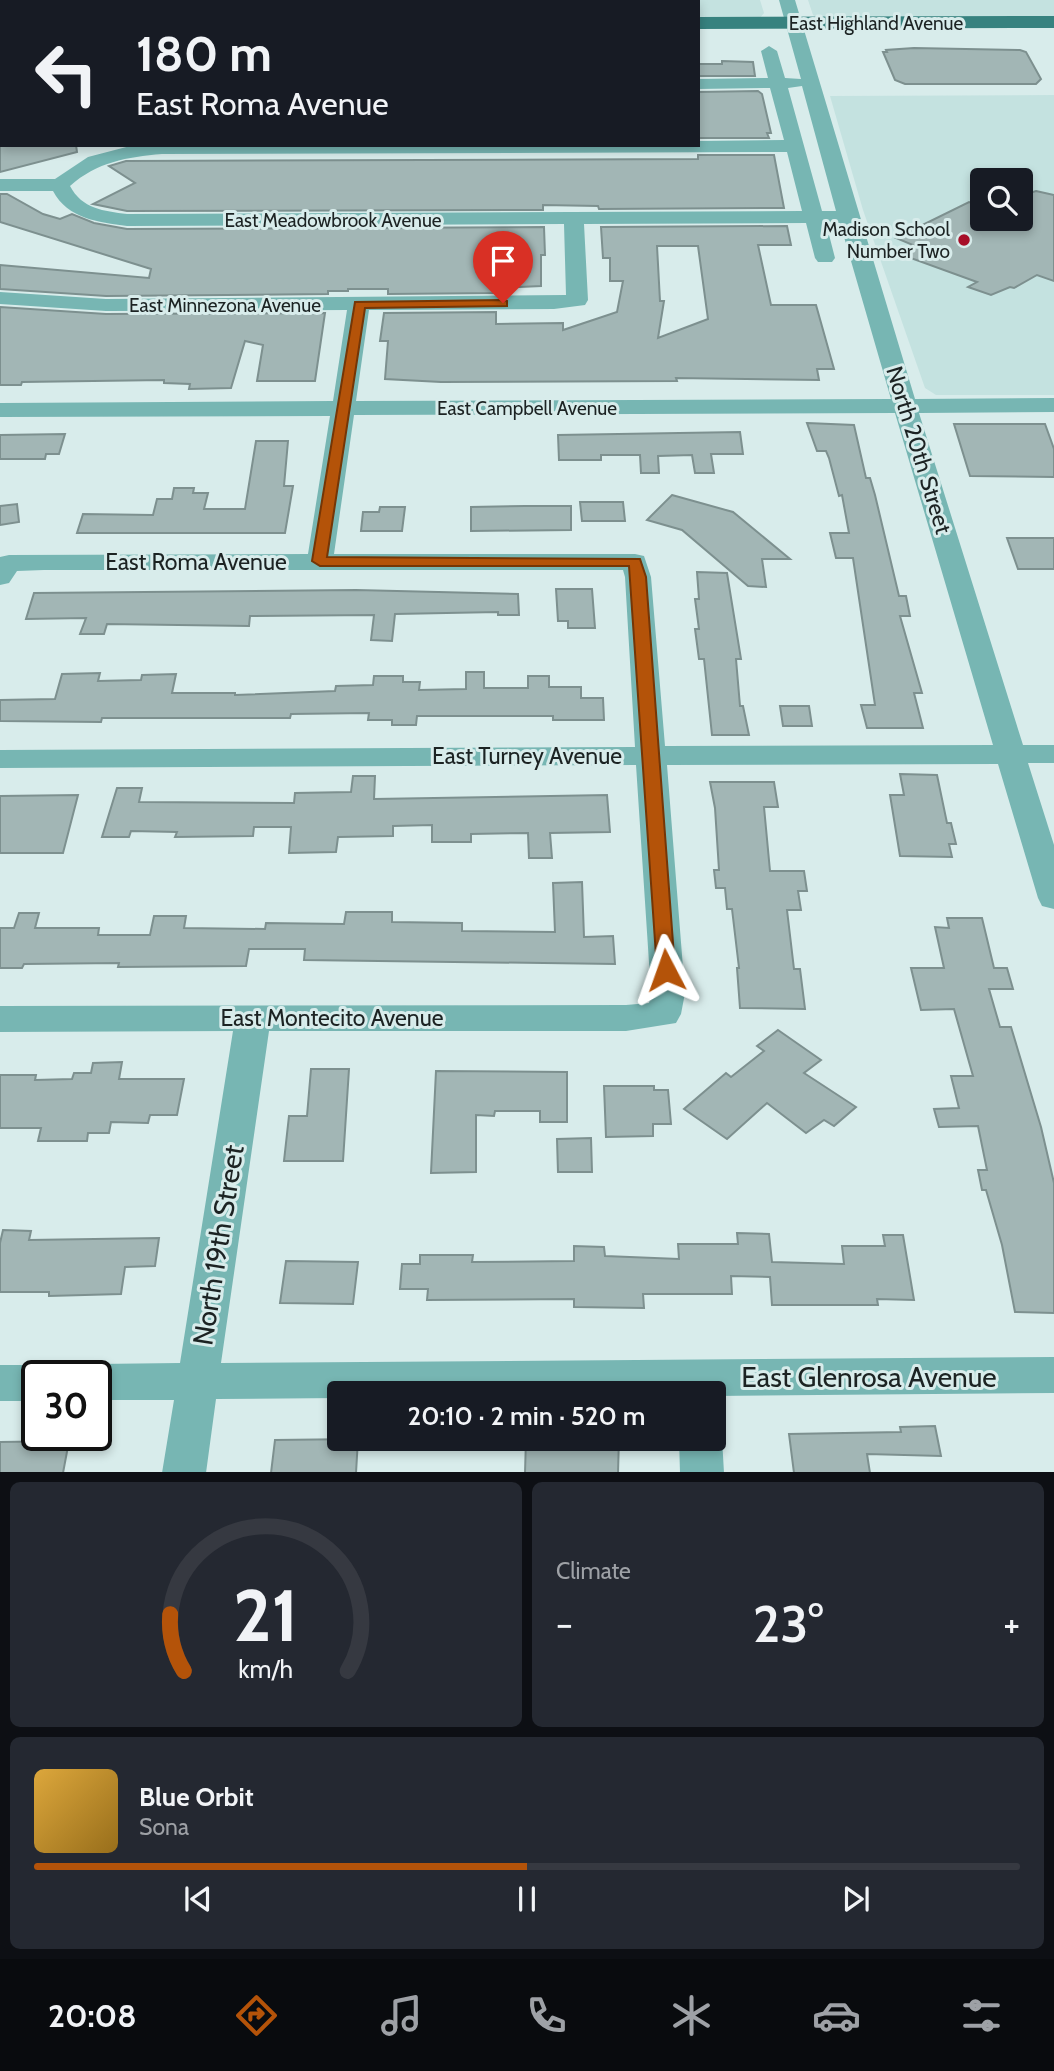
<!DOCTYPE html>
<meta charset="utf-8">
<style>
body{margin:0;font-family:Cabin,sans-serif;background:#242831;color:#f1f3f6;height:100vh;display:flex;flex-direction:column;font-size:26px;white-space:nowrap}
*{box-sizing:border-box;margin:0}
p{font-size:23px;color:#9ea1a6}
.icon{flex:none;width:38px;height:38px;fill:none;stroke:currentColor;stroke-width:2;stroke-linecap:round;stroke-linejoin:round}
.map{position:relative;height:1472px;overflow:hidden}
.details{display:flex;flex-direction:column;gap:10px;padding:10px;background:#0d0f14;flex:1}
.details>*{flex:none}
.guide{position:absolute;left:0px;top:0px;width:700px;height:147px;box-shadow:0 4px 10px #0003;background:#171b24;color:#f1f3f6;overflow:hidden}
.controls{position:absolute;left:970px;top:168px;display:grid;gap:14px}
.controls a{display:grid;place-items:center;width:63px;height:63px;border-radius:7px;background:#171b24;box-shadow:0 4px 10px #0003;font-size:35px}
.speed{position:absolute;left:21px;top:1360px;display:flex;gap:14px;font-size:35px;font-weight:700;text-align:center}
.speed>*{display:grid;place-content:center;width:91px;height:91px;border-radius:50%;background:#171b24;box-shadow:0 4px 10px #0003;line-height:1}
.speed .limit{border:4px solid #111;border-radius:10px;background:#fff;color:#111}
.pin{position:absolute;display:grid;place-items:center;width:60px;height:60px;color:#fff;margin:-72px -30px;border-radius:50% 50% 50% 0;rotate:-45deg;box-shadow:0 0 7px #0007}
.pin .icon{rotate:45deg}
.me{position:absolute;width:77px;margin:-38px;rotate:356deg;stroke-linejoin:round;filter:drop-shadow(0 0 5px #0008)}
.turn{display:flex;align-items:center;gap:24px;height:147px;padding:0 21px;font-size:32px}
.turn .icon{width:91px;height:91px;stroke-width:2.5}
.turn b{display:block;font-size:49px;line-height:60px}
.big{font-size:52px;font-weight:600;line-height:1.1}
.details .tile{flex:1;display:flex;flex-direction:column;justify-content:center;gap:10px;min-width:0;padding:0 24px;border-radius:10px;background:#242831}
.details .dial{align-items:center;gap:0}
.dial svg{height:182px;overflow:visible;fill:none;stroke:#363941;stroke-width:7;stroke-linecap:round;text-anchor:middle}
.dial text{fill:#f1f3f6;stroke:none}
.song{display:flex;align-items:center;gap:21px}
.cover{width:84px;height:84px;border-radius:10px;background:linear-gradient(135deg,hsl(40 70% 55%),hsl(40 70% 35%))}
.played{height:7px;border-radius:4px;background:linear-gradient(90deg,#b45309 50%,#363941 50%)}
.keys{display:flex;justify-content:space-around;direction:ltr}
.heat{display:flex;justify-content:space-between;align-items:center;font-size:38px;direction:ltr}
.details .tiles{flex:1;display:grid;gap:10px;grid-template-columns:1fr 1fr}
.tile:last-child{grid-column:span 2}
.trip{position:absolute;left:327px;top:1381px;width:399px;height:70px;border-radius:7px;background:#171b24;box-shadow:0 4px 10px #0003;font-weight:600;line-height:70px;text-align:center}
.dock{display:flex;height:112px;justify-content:space-around;align-items:center;background:#090b0e;color:#9ea1a6}
.dock .icon{width:49px;height:49px}
.dock .selected{color:#b45309}
.dock b{font-size:32px;color:#f1f3f6}
.map>svg:first-child{display:block}
.built{fill:#c4e2e0;fill-rule:evenodd}
.building{fill:#a2b6b5;stroke:#7d908f;stroke-width:2;fill-rule:evenodd}
.lines{fill:none;stroke-linecap:round;stroke-linejoin:round}
.minor{fill:#77b6b3;fill-rule:evenodd}
.major{fill:#37827f;fill-rule:evenodd}
.highway{fill:#366c6a;fill-rule:evenodd}
.route{fill:#b45309;stroke:#753606;stroke-width:2}
.poi-dot{fill:#a70e28;stroke:#d8eceb;stroke-width:2.5}
.labels{text-anchor:middle;dominant-baseline:central;stroke-width:6;stroke-linejoin:round;paint-order:stroke}
.far-street-label{font-size:19px;fill:#1c2323;stroke:#d8eceb}
.far-poi-label{font-size:19px;fill:#1c2323;stroke:#d8eceb;text-anchor:end}
.street-label{font-size:23px;fill:#1c2323;stroke:#d8eceb}
.near-street-label{font-size:28px;fill:#1c2323;stroke:#d8eceb}
</style>
<div class="map">
<svg width="1054" height="1473" viewBox="0 0 1054 1473">
<rect width="100%" height="100%" fill="#d8eceb"/>
<g class="built">
<path d="M56 0H760L764 13 759 19 698 20V2H55Z"/>
<path d="M808 0H1054V19L817 18 813 15Z"/>
<path d="M1054 95V395H936L925 388 863 210 830 96ZM982 180H1020V219H982Z"/>
</g>
<g class="building">
<path d="M914 48 1020 50 1026 52 1041 79 1036 84H905L895 80 883 52H887L886 50Z"/>
<path d="M722 61 753 62 755 76H698V64H722Z"/>
<path d="M758 91 762 94 771 133H767L769 138H698V92Z"/>
<path d="M0 145H76L77 152 0 172Z"/>
<path d="M698 155H774L784 208 599 209 598 206 543 205V210L127 211 93 204 135 183 109 166 126 161 698 159Z"/>
<path d="M1036 191 1054 195V281L1037 275 1014 288 1010 287 991 295 968 287 977 282 897 253 913 245 896 238 969 202 982 206V219H1020V196Z"/>
<path d="M0 194H7L43 214 60 219 72 214 94 223 127 229 544 227 545 255H541V286L496 288V293L388 294V289H348V291H328V294L106 296 0 289V265L149 278 151 269 0 222Z"/>
<path d="M787 226 791 245H758L771 305H816L834 369H817L819 380 676 378 677 381 441 382 385 379 388 341H380L384 313 496 312V324L563 323V330L617 312 623 281H610V258H603L601 227ZM657 246H698L708 319 658 338 664 301H660Z"/>
<path d="M0 307 106 314 325 313 315 381H257L263 345 245 341 231 388 189 389 190 384 164 383V380L22 382 21 385H0Z"/>
<path d="M807 423 854 425 866 478H870L875 495 899 596H906L910 616H900L922 693H914L923 728H867L861 705H875L853 558H836L830 533H849L842 495 839 496 829 458 826 451H817Z"/>
<path d="M954 424H1045L1054 449V477L970 476Z"/>
<path d="M740 432 743 454H711L714 473H695L692 455 658 456 659 473H641L640 455H601V460H559L558 435Z"/>
<path d="M65 434 59 454H46L45 459H0V435Z"/>
<path d="M256 441H288L284 486H293L285 533H77L83 514 153 515 157 499H172L174 488H194L193 493H208L204 509H245Z"/>
<path d="M672 495 733 512 790 559H762L766 587 748 586 682 530 647 520Z"/>
<path d="M580 502H623L625 521H582Z"/>
<path d="M17 504 19 522 0 525V506Z"/>
<path d="M525 506H571V530L471 531V507Z"/>
<path d="M380 507H405L402 531H361L363 512H379Z"/>
<path d="M1007 538H1054V569H1018Z"/>
<path d="M697 572 727 573 741 659H736L740 706H743L749 735H712L704 659H699L695 629H699L695 599H699Z"/>
<path d="M556 589H592L595 628H568V621H558Z"/>
<path d="M356 590 518 594 519 615H498V612L395 614 392 641 371 640 374 615 250 616 249 626 107 624 104 634H80L86 618 26 619 34 593Z"/>
<path d="M466 672H484V688H528V676H549V687H581V698H603L604 720H553V716H417L416 725H392V720H368L369 713 291 714 290 718H102L101 722 0 721V700L55 699 62 674 100 673 98 681 141 680 142 675 176 674 172 693H235V695L335 691 336 686 373 685 374 676H403V682H420L419 690 466 689Z"/>
<path d="M780 706H809L812 726H783Z"/>
<path d="M900 774 937 775 947 823H951L956 844H949L952 857 900 856 890 795H904Z"/>
<path d="M353 776H375L374 799 607 795 610 832 550 833 552 858H529L528 833 471 834V842H432V825L393 826V836L338 837 336 852 289 853 291 827H254L253 836 175 837 177 832 131 831 129 837H102L117 788H142L139 802 294 803 295 793 351 792Z"/>
<path d="M710 782H774L778 807H764L770 871H804L807 891H798L801 910H787L794 969H800L805 1009 740 1008 737 968H739L732 909H727L725 888H716L714 870H719L715 808Z"/>
<path d="M78 795 63 853H0V796Z"/>
<path d="M582 882 584 937 613 936 615 964 304 960 305 949H249L246 966 118 967 119 963 24 964 22 968H0V928H14L19 913H39L35 928H99L98 935H150L154 916H186L184 928 265 929 266 923 344 924 346 912H392V922L462 923V931L555 932 553 883Z"/>
<path d="M947 918H982L994 968H1007L1013 989H989L1000 1027H1011L1041 1127 1054 1183V1313L1015 1312 1002 1245 986 1190H982L978 1170H987L978 1126 939 1127 934 1109 959 1108 951 1076H973L954 1009 921 1010 911 968H944L935 927 949 928Z"/>
<path d="M778 1030 821 1060 804 1073 856 1107 834 1126 824 1120 806 1133 767 1103 727 1139 684 1109 726 1073 731 1077 764 1051 757 1046Z"/>
<path d="M122 1062 119 1079H184L177 1115H150L148 1123 111 1122 109 1133H88L87 1141H38L41 1128H0V1075H36L35 1080 72 1079 74 1073H91L93 1063Z"/>
<path d="M311 1069H349L343 1161H284L289 1116H307Z"/>
<path d="M436 1071 567 1072V1122H540V1111H495L494 1116 476 1115V1172L431 1173Z"/>
<path d="M604 1086H654V1090H668L671 1124H653V1136L606 1137Z"/>
<path d="M591 1138 592 1172H558L557 1139Z"/>
<path d="M3 1230 31 1231 29 1240 159 1238 155 1266 125 1267 121 1294 49 1296V1292H0V1243Z"/>
<path d="M737 1233 769 1234 772 1262 844 1264 842 1246H885L883 1235H903L914 1300 877 1299 878 1305H772L770 1277 731 1276 732 1294H643L644 1308 574 1307V1299L427 1300 428 1289H400L402 1264H420V1255H473L472 1262 574 1261V1246L604 1247 605 1256 679 1259 678 1244H738Z"/>
<path d="M286 1261 358 1262 353 1304 280 1303Z"/>
<path d="M935 1426 941 1456 867 1454 870 1473H794L789 1434 901 1432 900 1427Z"/>
<path d="M526 1438H619L618 1473H525Z"/>
<path d="M358 1439 356 1473H271L275 1440Z"/>
<path d="M69 1441 63 1473H0V1442Z"/>
</g>
<g class="lines">
<g class="minor">
<path d="M779 0H795L915 399 1054 398V412L919 413 1023 745H1054V763H1028L1054 845V909L1042 906 1038 898 998 764 667 765 685 993 681 1014 676 1023 626 1031H269L221 1363 1054 1357V1393L714 1396V1393H340V1398L216 1399 206 1473H162L174 1400H96V1376H78L81 1369 96 1364 180 1363 233 1031 0 1032V1006L626 1005 649 1003 651 993 636 765 0 768V750L635 747 625 577 623 570H44L17 571 9 583 0 585V557L9 555 308 554 330 416 0 417V403L333 401 347 310 106 311 0 304V292L106 299 566 295 564 224 127 226C98 222 68 219 53 191H0V179H55L88 157 134 145H698V141L784 140 770 88 698 89V79L768 78 761 51 769 46 777 51 785 78 801 79ZM802 86 836 211H822L788 88ZM787 152 802 211 127 214C104 211 82 209 70 186 97 162 127 157 162 154ZM806 223 815 258 818 262H832L835 258 826 223H840L891 399 356 401 369 310 554 309 585 305 588 300 584 224ZM895 413 993 745 665 746 651 577 644 556 635 554H334L354 415Z"/>
<rect x="0" y="96" width="2" height="10"/>
<path d="M0 1365H37L52 1370 54 1376H37V1401H0Z"/>
<path d="M714 1424 722 1438 724 1473H680L679 1438H714Z"/>
</g>
<g class="major">
<path d="M1054 16V28L698 29V17Z"/>
<rect x="0" y="28" width="2" height="12"/>
</g>
<path class="highway" d="M0 41H2L0 57Z"/>
</g>
<path class="route" d="M503 300 507 301V306L365 308 327 557 640 559 646 577 675 970 673 974H660L657 970 629 566H320L312 561 355 302Z"/>
<circle class="poi-dot" cx="964" cy="240" r="7"/>
<g class="labels">
<g class="far-street-label">
<text x="876" y="23">East Highland Avenue</text>
<text x="333" y="220">East Meadowbrook Avenue</text>
<text x="225" y="305">East Minnezona Avenue</text>
<text x="527" y="408">East Campbell Avenue</text>
</g>
<g class="far-poi-label">
<text x="950" y="229">Madison School<tspan x="950" dy="22">Number Two</tspan></text>
</g>
<g class="street-label">
<text transform="translate(919 450) rotate(73)">North 20th Street</text>
<text x="196" y="562">East Roma Avenue</text>
<text x="527" y="756">East Turney Avenue</text>
<text x="332" y="1018">East Montecito Avenue</text>
</g>
<g class="near-street-label">
<text transform="translate(218 1245) rotate(-81)">North 19th Street</text>
<text x="869" y="1377">East Glenrosa Avenue</text>
</g>
</g>
</svg>
<div class="controls">
<a><svg class="icon" aria-label="search" viewBox="0 0 24 24"><circle cx="10" cy="10" r="6"/><path d="M15 15l6 6"/></svg></a>
</div>
<div class="speed"><div class="limit">30</div></div>
<div class="pin" style="left:503px;top:303px;background:#d93025"><svg class="icon" aria-label="arrive" viewBox="0 0 24 24"><path d="M6 21V4h12l-3 4 3 4H6"/></svg></div>
<svg class="me" style="left:666px;top:970px" viewBox="-20 -20 40 40"><path d="M0-17L14 15 0 8-14 15z" fill="#b45309" stroke="#fff" stroke-width="4"/></svg>
<div class="trip">20:10 · 2 min · 520 m</div>
<div class="guide">
<div class="turn"><svg class="icon" aria-label="left" viewBox="0 0 24 24"><path d="M17 20v-9H6M10 6l-5 5 5 5"/></svg><div><b>180 m</b>East Roma Avenue</div></div>
</div>
</div>
<section class="details">
<div class="tiles">
<div class="tile dial"><svg viewBox="0 0 100 80">
<path d="M14 69A42 42 0 1 1 86 69"/>
<path d="M14 69A42 42 0 0 1 8 44" stroke="#b45309"/>
<text x="50" y="56" font-size="32" font-weight="700">21</text>
<text x="50" y="72" font-size="11">km/h</text>
</svg></div>
<div class="tile"><p>Climate</p>
<div class="heat"><a>−</a><b class="big">23°</b><a>+</a></div>
</div>
<div class="tile">
<div class="song"><i class="cover"></i><div><b>Blue Orbit</b><p>Sona</p></div></div>
<div class="played"></div>
<div class="keys"><svg class="icon" aria-label="previous" viewBox="0 0 24 24"><path d="M18 5L8 12l10 7zM5 5v14"/></svg><svg class="icon" aria-label="pause" viewBox="0 0 24 24"><path d="M8 5v14M16 5v14"/></svg><svg class="icon" aria-label="next" viewBox="0 0 24 24"><path d="M6 5l10 7-10 7zM19 5v14"/></svg></div>
</div>
</div>
</section>
<nav class="dock">
<b>20:08</b>
<svg class="icon selected" aria-label="directions" viewBox="0 0 24 24"><path d="M12 3l9 9-9 9-9-9zM9 14v-3h6M13 9l2 2-2 2"/></svg>
<svg class="icon" aria-label="music" viewBox="0 0 24 24"><path d="M9 18V5l10-2v13"/><circle cx="6" cy="18" r="3"/><circle cx="16" cy="16" r="3"/></svg>
<svg class="icon" aria-label="phone" viewBox="0 0 24 24"><path d="M5 4h4l2 5-3 2q2 4 5 5l2-3 5 2v4C11 20 4 13 5 4z"/></svg>
<svg class="icon" aria-label="climate" viewBox="0 0 24 24"><path d="M12 3v18M4 7l16 10M4 17L20 7"/></svg>
<svg class="icon" aria-label="car" viewBox="0 0 24 24"><path d="M5 17H2v-5l4-1 3-4h7l3 4 3 1v5h-3M9 17h6M6 11h13"/><circle cx="7" cy="17" r="2"/><circle cx="17" cy="17" r="2"/></svg>
<svg class="icon" aria-label="filters" viewBox="0 0 24 24"><path d="M4 7h16M4 17h16"/><circle cx="9" cy="7" r="2"/><circle cx="15" cy="17" r="2"/></svg>
</nav>
